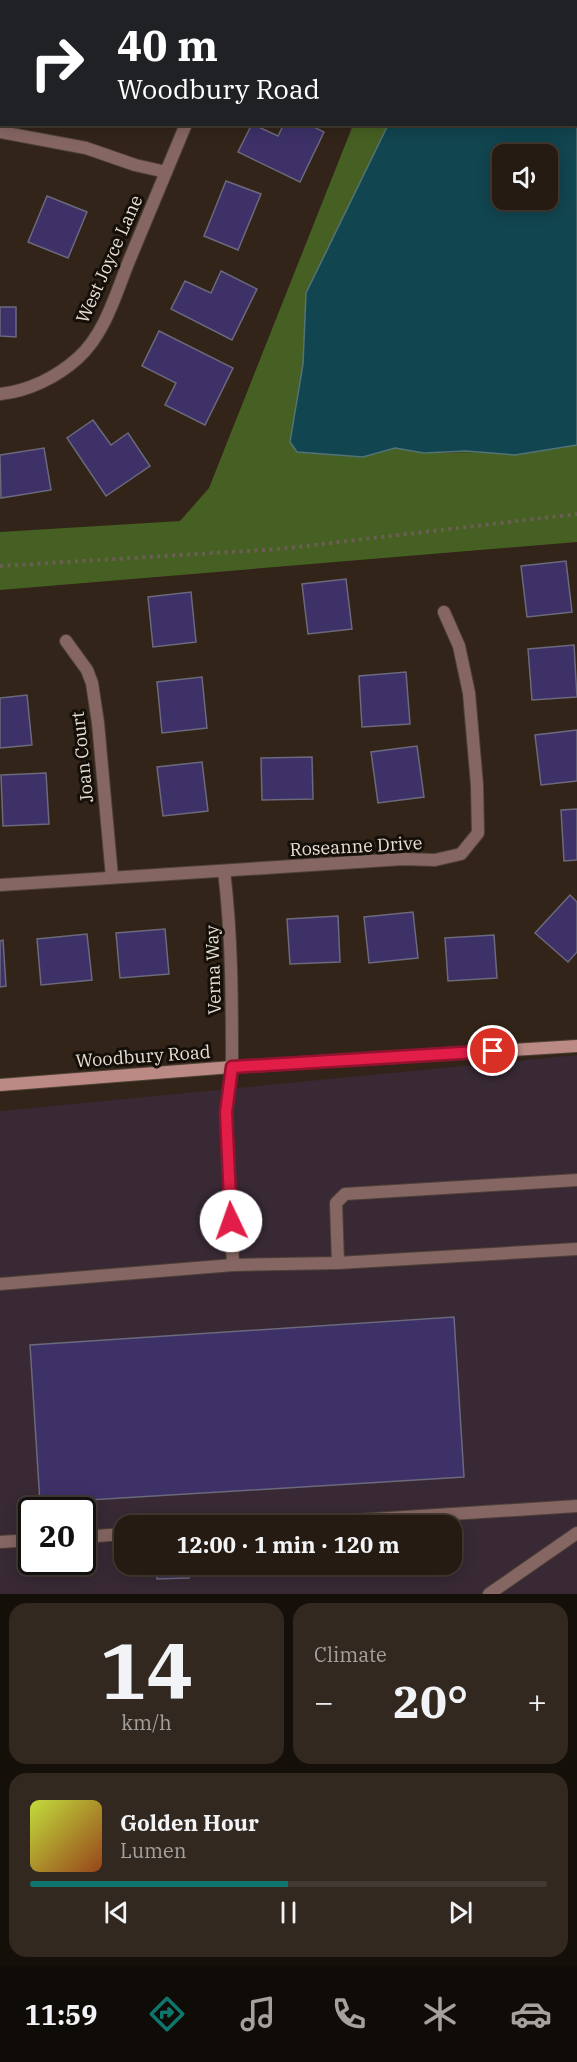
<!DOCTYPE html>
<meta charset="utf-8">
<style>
body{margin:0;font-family:"IBM Plex Serif",serif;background:#322820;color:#f1f3f6;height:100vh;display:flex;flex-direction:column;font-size:22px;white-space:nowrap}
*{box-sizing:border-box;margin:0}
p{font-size:20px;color:#a4a19f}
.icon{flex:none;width:33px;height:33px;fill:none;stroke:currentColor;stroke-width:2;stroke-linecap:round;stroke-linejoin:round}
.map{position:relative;height:1594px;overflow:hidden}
.side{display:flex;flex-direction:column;gap:9px;padding:9px;background:#150f0a;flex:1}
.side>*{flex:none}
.top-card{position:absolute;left:0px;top:0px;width:578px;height:126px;box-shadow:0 3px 15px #0003,0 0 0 2px #423932;background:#202124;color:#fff;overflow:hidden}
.buttons{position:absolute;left:492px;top:144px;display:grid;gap:12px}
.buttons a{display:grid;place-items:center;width:66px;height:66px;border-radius:12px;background:#261b12;box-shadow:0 3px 15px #0003,0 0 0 2px #423932;font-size:30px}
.speed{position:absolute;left:18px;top:1497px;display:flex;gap:12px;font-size:30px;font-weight:700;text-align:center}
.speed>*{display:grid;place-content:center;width:78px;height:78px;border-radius:50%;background:#261b12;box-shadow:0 3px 15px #0003,0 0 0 2px #423932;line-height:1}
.speed .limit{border:3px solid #111;border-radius:9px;background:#fff;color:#111}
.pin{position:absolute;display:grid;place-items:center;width:51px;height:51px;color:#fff;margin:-26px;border:3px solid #fff;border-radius:50%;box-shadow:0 2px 6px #0007}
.me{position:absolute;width:66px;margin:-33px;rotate:357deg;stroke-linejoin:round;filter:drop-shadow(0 0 4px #0008)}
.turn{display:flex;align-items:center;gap:21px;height:126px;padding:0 18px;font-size:27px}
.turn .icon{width:78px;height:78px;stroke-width:2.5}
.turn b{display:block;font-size:42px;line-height:51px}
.big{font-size:45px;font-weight:800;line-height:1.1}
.side .card{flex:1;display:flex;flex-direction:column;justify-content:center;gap:9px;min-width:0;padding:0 21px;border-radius:18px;background:#322820}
.side .dial{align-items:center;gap:0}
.dial b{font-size:78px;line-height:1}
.song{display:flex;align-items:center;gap:18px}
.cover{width:72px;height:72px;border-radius:9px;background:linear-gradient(135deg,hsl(70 70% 55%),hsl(20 70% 35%))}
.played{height:6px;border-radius:3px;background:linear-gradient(90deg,#0f766e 50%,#423932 50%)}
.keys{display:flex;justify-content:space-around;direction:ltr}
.heat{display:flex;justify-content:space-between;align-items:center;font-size:33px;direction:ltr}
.side .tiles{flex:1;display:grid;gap:9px;grid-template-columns:1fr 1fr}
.card:last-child{grid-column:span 2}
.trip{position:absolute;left:114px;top:1515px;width:348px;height:60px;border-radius:18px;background:#261b12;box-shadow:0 3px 15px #0003,0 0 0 2px #423932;font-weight:800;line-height:60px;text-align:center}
.tabs{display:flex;height:96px;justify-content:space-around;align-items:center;background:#0f0b07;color:#a4a19f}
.tabs .icon{width:42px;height:42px}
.tabs .on{color:#0f766e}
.tabs b{font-size:27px;color:#f1f3f6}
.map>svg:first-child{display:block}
.commercial{fill:#382935;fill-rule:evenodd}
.forest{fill:#465f22}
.water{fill:#11454f;stroke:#527378;stroke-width:1.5;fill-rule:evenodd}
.building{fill:#3d3168;stroke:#6b697c;stroke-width:1.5}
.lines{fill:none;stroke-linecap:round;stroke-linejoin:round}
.lane-casing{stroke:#4f4236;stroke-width:14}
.street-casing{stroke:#4f4236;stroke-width:14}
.secondary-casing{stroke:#4f4236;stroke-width:14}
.path{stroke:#6b5e53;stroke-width:4;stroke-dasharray:3 4.5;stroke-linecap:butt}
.lane{stroke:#866663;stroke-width:12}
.street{stroke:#866663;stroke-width:12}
.secondary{stroke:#bc8a84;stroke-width:12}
.route-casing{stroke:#92132f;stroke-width:15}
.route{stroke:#e11d48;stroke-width:10}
.labels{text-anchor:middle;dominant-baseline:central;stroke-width:6;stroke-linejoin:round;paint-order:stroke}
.street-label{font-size:18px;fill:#e8dfd6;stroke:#150f09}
</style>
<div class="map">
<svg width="577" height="1594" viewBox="0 0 577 1594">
<rect width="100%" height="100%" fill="#322418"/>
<path class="commercial" d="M577 1055V1594H0V1111ZM32 1510H82V1562H32ZM124 1526H452V1564H124Z"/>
<path class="forest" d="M353 125H388L306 293 303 364 336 454 363 457 395 448 424 453 533 451 577 445V542L0 590V532L180 521 209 488Z"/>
<path class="water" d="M467 0H577V445L515 455 466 451 424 453 395 448 363 457 297 452 290 442 303 364 306 293 388 125 576 124V2L465 1ZM502 154H548V200H502Z"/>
<g class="building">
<path d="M252 124 278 136 284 124H308L324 132 300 182 238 152Z"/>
<path d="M226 181 261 194 238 250 204 236Z"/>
<path d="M47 196 87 212 68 258 28 242Z"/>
<path d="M221 271 257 289 232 340 171 309 185 281 211 293Z"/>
<path d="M0 307H16V337L0 336Z"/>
<path d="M159 331 233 368 205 425 165 405 176 383 142 366Z"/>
<path d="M93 420 111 445 128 433 150 466 106 496 67 438Z"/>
<path d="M44 448 51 490 1 498 0 455Z"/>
<path d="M566 561 572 612 527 617 521 566Z"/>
<path d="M346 579 352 629 308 634 302 584Z"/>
<path d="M191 592 196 642 153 647 148 597Z"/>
<path d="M574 645 577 697 532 700 528 649Z"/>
<path d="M406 672 410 724 362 727 359 676Z"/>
<path d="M202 677 207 728 162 733 157 682Z"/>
<path d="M27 695 32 745 0 748V698Z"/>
<path d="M577 730V781L541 785 535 735Z"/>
<path d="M417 746 424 797 378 803 371 752Z"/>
<path d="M312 757 313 799 262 800 261 758Z"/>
<path d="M202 762 208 811 163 816 157 767Z"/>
<path d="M46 773 49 824 3 826 1 775Z"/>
<path d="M577 809V860L564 861 561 810Z"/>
<path d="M570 895 577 902V952L568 962 535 933Z"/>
<path d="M413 912 418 958 369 963 364 917Z"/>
<path d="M338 916 340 962 290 964 287 919Z"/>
<path d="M165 929 169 974 120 978 116 933Z"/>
<path d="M87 934 92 980 41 985 37 939Z"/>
<path d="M494 935 497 978 448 981 445 938Z"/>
<path d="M3 940 6 986 0 987V941Z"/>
<path d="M454 1317 464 1477 40 1503 30 1345Z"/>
<path d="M188 1564 189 1578 157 1579V1565Z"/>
</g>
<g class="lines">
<g class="lane-casing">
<g id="lane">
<path d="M232 1067 226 1112 233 1265 338 1263 577 1249"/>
<path d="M338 1263 336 1203 345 1194 577 1180"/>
<path d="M0 1284 233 1265"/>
<path d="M263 1526 577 1506"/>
<path d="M82 1537 124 1534"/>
<path d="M0 1542 32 1540"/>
<path d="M489 1594 577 1533"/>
</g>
</g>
<g class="street-casing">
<g id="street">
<path d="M219 0V2"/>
<path d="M0 132 86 148 135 165 166 172"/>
<path d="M0 394C29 391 57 377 78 358 105 334 116 293 129 261 148 215 167 170 186 124"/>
<path d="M66 641 87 670 92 683 98 723 112 877"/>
<path d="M224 871C232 936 232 1002 232 1067"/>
<path d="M0 885 403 859 435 860 461 854 478 833 477 785 469 693 459 646 444 612"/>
</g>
</g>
<g class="secondary-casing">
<path id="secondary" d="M0 1085 232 1067 577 1046"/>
</g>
<path class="path" d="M0 566 280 549 577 514"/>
<use href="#lane" class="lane"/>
<use href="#street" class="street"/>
<use href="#secondary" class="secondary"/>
</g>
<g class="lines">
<g class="route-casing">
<path id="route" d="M231 1221 226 1112 232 1067 493 1051"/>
</g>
<use href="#route" class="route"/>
</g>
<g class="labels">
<g class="street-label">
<text transform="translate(109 259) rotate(-66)">West Joyce Lane</text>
<text transform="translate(82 757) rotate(-96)">Joan Court</text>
<text transform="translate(356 846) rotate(-3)">Roseanne Drive</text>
<text transform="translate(213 970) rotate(-92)">Verna Way</text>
<text transform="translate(143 1056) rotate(-4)">Woodbury Road</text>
</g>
</g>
</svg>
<div class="buttons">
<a><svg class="icon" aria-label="sound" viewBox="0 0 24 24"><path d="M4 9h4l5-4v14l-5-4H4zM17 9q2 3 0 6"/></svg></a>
</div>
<div class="speed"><div class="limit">20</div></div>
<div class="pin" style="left:493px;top:1051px;background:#d93025"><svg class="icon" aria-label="arrive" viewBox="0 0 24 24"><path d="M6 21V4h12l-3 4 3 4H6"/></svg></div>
<svg class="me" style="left:231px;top:1221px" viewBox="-20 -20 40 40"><circle r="19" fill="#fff"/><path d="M0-13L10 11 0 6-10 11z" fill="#e11d48"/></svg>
<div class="trip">12:00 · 1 min · 120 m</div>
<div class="top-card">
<div class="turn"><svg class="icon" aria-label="right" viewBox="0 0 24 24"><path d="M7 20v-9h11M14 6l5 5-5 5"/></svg><div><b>40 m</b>Woodbury Road</div></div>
</div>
</div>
<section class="side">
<div class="tiles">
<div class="card dial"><b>14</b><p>km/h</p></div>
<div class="card"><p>Climate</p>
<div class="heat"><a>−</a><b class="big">20°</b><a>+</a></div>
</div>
<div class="card">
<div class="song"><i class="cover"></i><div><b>Golden Hour</b><p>Lumen</p></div></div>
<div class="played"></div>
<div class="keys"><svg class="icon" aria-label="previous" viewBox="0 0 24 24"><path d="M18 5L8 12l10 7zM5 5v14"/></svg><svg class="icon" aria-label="pause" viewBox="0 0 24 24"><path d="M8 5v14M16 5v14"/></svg><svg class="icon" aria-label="next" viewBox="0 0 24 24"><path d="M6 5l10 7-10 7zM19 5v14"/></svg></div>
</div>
</div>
</section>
<nav class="tabs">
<b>11:59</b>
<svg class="icon on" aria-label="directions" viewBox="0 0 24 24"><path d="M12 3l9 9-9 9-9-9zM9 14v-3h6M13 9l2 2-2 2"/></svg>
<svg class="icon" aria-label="music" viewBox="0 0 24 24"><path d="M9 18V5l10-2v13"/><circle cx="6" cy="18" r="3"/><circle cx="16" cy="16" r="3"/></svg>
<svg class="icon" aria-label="phone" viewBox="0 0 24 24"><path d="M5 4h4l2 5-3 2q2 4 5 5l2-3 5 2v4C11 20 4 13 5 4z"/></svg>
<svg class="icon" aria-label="climate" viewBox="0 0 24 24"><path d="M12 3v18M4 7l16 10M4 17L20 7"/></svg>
<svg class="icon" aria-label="car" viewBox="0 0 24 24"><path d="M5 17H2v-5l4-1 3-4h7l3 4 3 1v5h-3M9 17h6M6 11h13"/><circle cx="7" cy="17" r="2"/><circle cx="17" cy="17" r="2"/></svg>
</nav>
